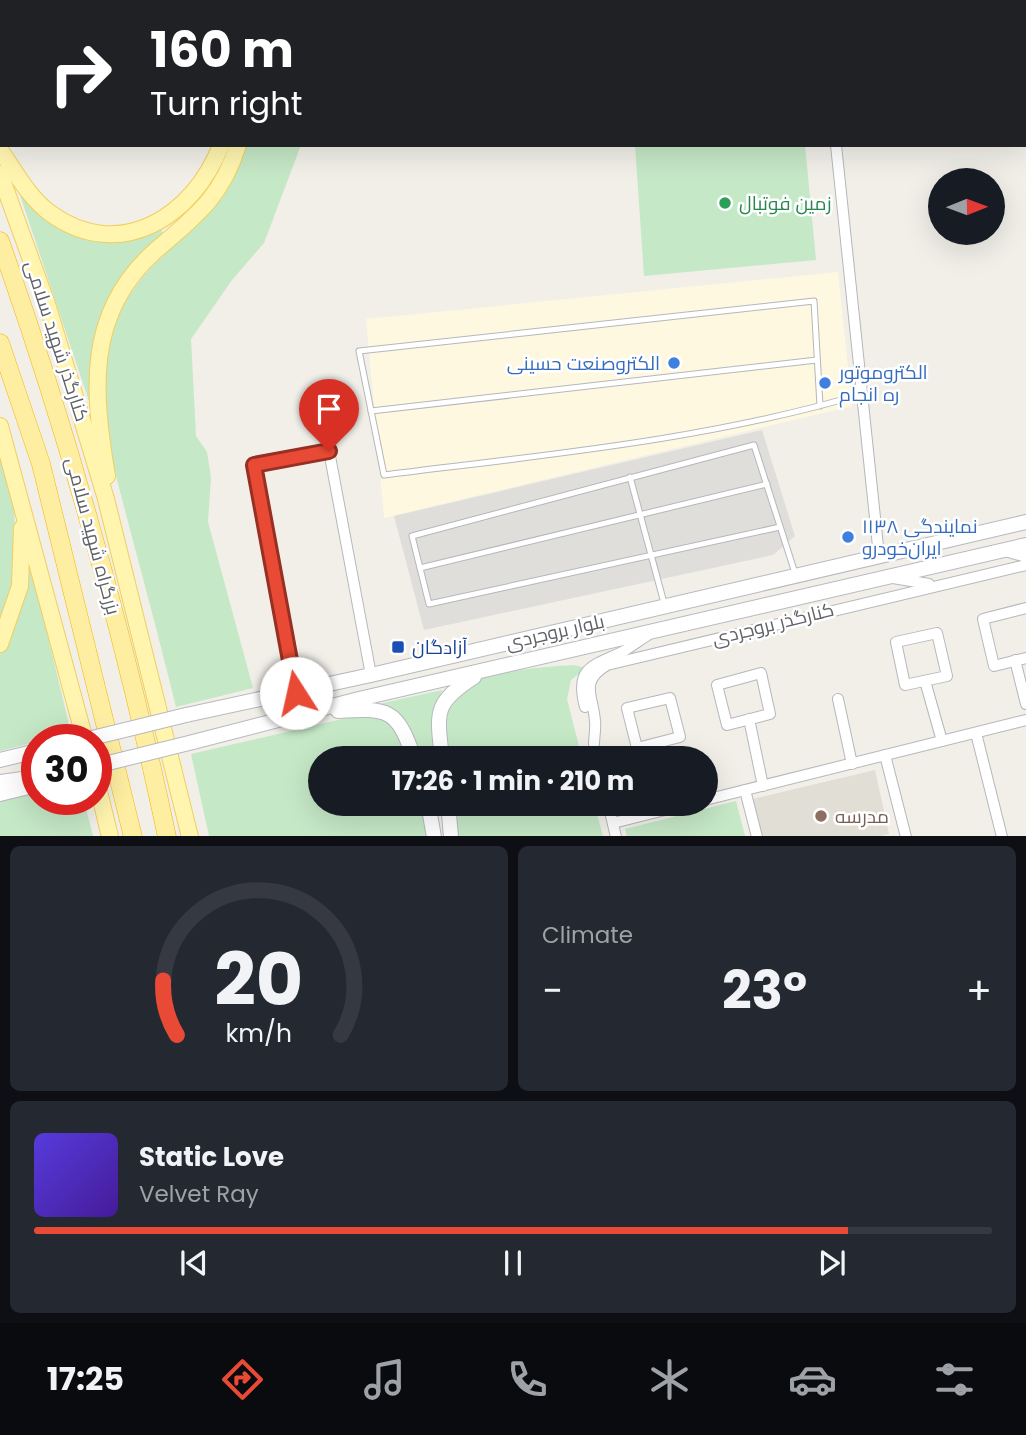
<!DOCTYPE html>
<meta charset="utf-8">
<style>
body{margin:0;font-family:Poppins,Cairo,sans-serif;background:#242831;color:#f1f3f6;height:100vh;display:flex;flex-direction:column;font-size:26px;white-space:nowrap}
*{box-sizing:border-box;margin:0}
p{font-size:23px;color:#9ea1a6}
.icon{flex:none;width:38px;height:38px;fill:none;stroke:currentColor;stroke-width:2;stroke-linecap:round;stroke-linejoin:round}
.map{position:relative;height:836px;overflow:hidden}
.sheet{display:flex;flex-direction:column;gap:10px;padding:10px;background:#0d0f14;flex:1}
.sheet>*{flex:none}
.top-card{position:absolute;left:0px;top:0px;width:1027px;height:147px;box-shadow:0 7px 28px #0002;background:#202124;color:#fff;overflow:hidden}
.needle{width:46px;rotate:89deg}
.tools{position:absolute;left:928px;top:168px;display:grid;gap:14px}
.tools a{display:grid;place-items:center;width:77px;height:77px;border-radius:50%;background:#171b24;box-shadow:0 7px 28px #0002;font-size:35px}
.speed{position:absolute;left:21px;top:724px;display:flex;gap:14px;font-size:35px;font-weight:700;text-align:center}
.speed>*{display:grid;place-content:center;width:91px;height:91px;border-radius:50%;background:#171b24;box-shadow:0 7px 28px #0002;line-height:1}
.speed .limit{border:10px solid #d22;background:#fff;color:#111}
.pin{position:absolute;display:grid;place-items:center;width:60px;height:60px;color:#fff;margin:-72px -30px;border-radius:50% 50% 50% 0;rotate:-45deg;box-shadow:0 0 7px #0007}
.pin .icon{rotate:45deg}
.me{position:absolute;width:77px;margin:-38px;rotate:350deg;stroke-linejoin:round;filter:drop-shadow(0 0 5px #0008)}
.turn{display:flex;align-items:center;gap:24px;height:147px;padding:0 35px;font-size:32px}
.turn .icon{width:91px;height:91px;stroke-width:2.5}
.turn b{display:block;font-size:49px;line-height:60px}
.big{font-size:52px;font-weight:700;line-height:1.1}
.sheet .widget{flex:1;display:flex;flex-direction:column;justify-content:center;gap:10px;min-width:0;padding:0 24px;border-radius:10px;background:#242831}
.sheet .dial{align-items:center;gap:0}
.dial svg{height:182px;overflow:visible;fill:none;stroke:#363941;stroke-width:7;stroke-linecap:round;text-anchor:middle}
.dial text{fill:#f1f3f6;stroke:none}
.song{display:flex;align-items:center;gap:21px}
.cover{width:84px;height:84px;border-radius:10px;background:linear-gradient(135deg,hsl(250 70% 55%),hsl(260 70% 35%))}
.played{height:7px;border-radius:4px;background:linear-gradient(90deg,#e94a35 85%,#363941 85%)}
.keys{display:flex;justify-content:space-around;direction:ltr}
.heat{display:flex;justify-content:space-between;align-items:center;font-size:38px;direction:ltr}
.sheet .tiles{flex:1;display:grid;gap:10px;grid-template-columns:1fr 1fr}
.widget:last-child{grid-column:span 2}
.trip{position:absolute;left:308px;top:746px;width:410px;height:70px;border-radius:35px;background:#171b24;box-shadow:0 7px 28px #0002;font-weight:700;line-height:70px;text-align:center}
.dock{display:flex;height:112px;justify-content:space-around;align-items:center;background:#090b0e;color:#9ea1a6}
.dock .icon{width:49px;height:49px}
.dock .current{color:#e94a35}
.dock b{font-size:32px;color:#f1f3f6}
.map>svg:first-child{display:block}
.commercial{fill:#fef8e0}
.industrial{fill:#e0deda}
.education{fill:#e1ded6}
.green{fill:#c5e8c6}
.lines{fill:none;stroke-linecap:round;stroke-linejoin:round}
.service-casing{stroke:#b5b7bc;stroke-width:7}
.minor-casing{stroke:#b5b7bc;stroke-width:12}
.tertiary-casing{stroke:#b5b7bc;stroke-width:14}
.secondary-casing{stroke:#b6b9bf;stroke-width:16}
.primary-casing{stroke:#f1ce60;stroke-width:18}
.trunk-casing{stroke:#f7b401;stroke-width:19}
.service{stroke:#fff;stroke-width:5}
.minor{stroke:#fff;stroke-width:10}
.tertiary{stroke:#fff;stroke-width:12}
.secondary{stroke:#fff;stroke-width:14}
.primary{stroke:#fff5af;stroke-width:16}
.trunk{stroke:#feeea1;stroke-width:18}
.secondary-bridge-casing{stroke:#b6b9bf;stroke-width:16;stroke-linecap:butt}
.secondary-bridge{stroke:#fff;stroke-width:14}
.route-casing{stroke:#973022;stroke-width:18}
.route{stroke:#e94a35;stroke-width:12}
.leisure-dot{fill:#2e9e5b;stroke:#fff;stroke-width:2.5}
.shop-dot{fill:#3f7fe0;stroke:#fff;stroke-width:2.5}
.transit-dot{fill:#1a4fb4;stroke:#fff;stroke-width:2.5}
.education-dot{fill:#8d6e63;stroke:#fff;stroke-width:2.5}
.labels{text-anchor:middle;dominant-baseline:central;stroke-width:5;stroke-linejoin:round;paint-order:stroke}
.leisure-label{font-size:19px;fill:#27864d;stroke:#fff;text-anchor:start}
.street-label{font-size:19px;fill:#5f6268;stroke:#fff}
.shop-label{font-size:19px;fill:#366cbe;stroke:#fff;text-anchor:start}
.transit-label{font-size:19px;fill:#164399;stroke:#fff;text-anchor:start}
.education-label{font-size:19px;fill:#785e54;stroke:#fff;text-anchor:start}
</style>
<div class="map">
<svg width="1026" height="837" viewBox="0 0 1026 837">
<rect width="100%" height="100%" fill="#f1efe8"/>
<path class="commercial" d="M838 272 852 406 384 518 366 319Z"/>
<path class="industrial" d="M762 430 795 536 773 555 424 630 394 516Z"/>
<path class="education" d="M875 770 889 834 877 837 761 836 752 799Z"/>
<g class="green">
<path d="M243 145H301L264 243 232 280 191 339 196 436 207 452 211 477 208 522 253 688 176 707C162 650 147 593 132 537 119 487 104 436 102 385 101 350 115 314 136 286 175 232 230 220 243 145Z"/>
<path d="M635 145H805L816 260 644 276Z"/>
<path d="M18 189 40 214 140 234 161 229 164 236 121 280 95 419Z"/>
<path d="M0 458 14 509 17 573 0 631Z"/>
<path d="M28 553 71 733 0 751V654Z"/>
<path d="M574 665 586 668 571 680 567 699 582 758H448C445 740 439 716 450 699 469 671 542 667 574 665Z"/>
<path d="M442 690 432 716 436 758H421C412 731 405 709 374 705Z"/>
<path d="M372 712 397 728 407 758H320V803H421L429 836H209L191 754Z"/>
<path d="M37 790V800H84L93 836H0V799Z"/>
<path d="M736 801 745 836H627L625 829Z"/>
<path d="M453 803H594L603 836H457Z"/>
</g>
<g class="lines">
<g class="service-casing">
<g id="service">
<path d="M820 406 814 301 359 351 384 475C544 455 707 440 862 394"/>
<path d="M371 411 817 360"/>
<path d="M630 477 664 603"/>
<path d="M780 527 429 604 412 536 754 445 795 573"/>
<path d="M420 568 767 484"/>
</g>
</g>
<g class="minor-casing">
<g id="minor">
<path d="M723 0V2"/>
<path d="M821 0V2"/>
<path d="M836 145 879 556"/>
<path d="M1005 551 1026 557"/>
<path d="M893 578 929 584"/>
<path d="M1026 608 983 619 994 666 1026 658"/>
<path d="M937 633 947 676 905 685 896 642Z"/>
<path d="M1015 660 1026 704"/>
<path d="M761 673 770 714 727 725 717 685Z"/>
<path d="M925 681 942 741"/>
<path d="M296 693 254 465 329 451 371 675"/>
<path d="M670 698 680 737 637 748 627 708Z"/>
<path d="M838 699 852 764"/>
<path d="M585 707C574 666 594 666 624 651 632 646 640 640 648 635"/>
<path d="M749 719 763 786"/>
<path d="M976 733 1002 837"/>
<path d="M658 743 661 758"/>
<path d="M594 744C594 737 596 728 595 721 593 695 579 682 607 665L1026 565"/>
<path d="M885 755 906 837"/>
<path d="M745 790 757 837"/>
<path d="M705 800 1026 720"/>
<path d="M608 803 616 837"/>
<path d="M613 823 693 803"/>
</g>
</g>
<g class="tertiary-casing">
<path id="tertiary" d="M0 795 37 786"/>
</g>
<g class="secondary-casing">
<g id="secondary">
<path d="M338 711C388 708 397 708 414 758"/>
<path d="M186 715 371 675 1026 522"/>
<path d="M193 742 359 699 1026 545"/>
<path d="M442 758C437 713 433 703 474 677"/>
<path d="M0 760 37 751"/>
<path d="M0 782 37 777"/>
<path d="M428 803 434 837"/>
<path d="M448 803 451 837"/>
</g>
</g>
<g class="primary-casing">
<g id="primary">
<path d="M220 0 221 2"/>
<path d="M234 0V2"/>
<path d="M0 150C15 171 28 197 50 213 120 264 194 216 221 145"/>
<path d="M0 174 47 304 106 499 190 837"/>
<path d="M0 426 85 740"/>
<path d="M107 476C93 393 85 314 154 252 194 217 221 199 238 145"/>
<path d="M0 644 20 586 22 528"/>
<path d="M96 779 110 837"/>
</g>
</g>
<g class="trunk-casing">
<g id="trunk">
<path d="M0 241C69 436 124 634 167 837"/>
<path d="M0 343 41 464 133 837"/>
</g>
</g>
<use href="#service" class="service"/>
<use href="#minor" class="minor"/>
<use href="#tertiary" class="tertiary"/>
<use href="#secondary" class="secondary"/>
<use href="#primary" class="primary"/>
<use href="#trunk" class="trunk"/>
<g class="secondary-bridge-casing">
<g id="secondary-bridge">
<path d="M84 740 186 715"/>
<path d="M96 766 193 742"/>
</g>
</g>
<use href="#secondary-bridge" class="secondary-bridge"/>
</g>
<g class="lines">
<g class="route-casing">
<path id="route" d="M296 693 254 465 329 451"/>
</g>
<use href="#route" class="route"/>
</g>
<circle class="leisure-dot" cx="725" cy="203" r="7"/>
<g class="shop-dot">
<circle cx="674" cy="363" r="7"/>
<circle cx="825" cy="383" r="7"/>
<circle cx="848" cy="537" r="7"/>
</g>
<rect class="transit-dot" x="391" y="640" width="14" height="14" rx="3.5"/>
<circle class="education-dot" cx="821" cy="816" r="7"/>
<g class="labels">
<g class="leisure-label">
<text x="739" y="203">زمین فوتبال</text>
</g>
<g class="street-label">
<text transform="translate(57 341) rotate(72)">کنارگذر شهید سلامی</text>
<text transform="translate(93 536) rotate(75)">بزرگراه شهید سلامی</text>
<text transform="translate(773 624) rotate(-14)">کنارگذر بروجردی</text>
<text transform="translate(555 632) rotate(-13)">بلوار بروجردی</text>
</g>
<g class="shop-label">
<text x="660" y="363" text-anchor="end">الکتروصنعت حسینی</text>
<text x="839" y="372">الکتروموتور<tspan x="839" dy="22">ره انجام</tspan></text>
<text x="862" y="526">نمایندگی ۱۱۳۸<tspan x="862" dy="22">ایران‌خودرو</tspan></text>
</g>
<g class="transit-label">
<text x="412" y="647">آزادگان</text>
</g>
<g class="education-label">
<text x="835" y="816">مدرسه</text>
</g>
</g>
</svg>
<div class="tools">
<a><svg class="needle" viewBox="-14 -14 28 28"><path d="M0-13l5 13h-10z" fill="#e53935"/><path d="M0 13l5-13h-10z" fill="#9ea1a6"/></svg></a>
</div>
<div class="speed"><div class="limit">30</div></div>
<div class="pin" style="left:329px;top:451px;background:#d93025"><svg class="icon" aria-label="arrive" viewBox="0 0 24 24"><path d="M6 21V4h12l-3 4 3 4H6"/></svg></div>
<svg class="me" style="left:296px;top:693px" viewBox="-20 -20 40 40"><circle r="19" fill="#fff"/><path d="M0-13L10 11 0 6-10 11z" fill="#e94a35"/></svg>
<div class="trip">17:26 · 1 min · 210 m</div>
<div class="top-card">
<div class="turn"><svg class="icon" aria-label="right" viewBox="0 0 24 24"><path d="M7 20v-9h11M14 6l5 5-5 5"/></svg><div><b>160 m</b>Turn right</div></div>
</div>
</div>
<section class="sheet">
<div class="tiles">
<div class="widget dial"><svg viewBox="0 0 100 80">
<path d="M14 69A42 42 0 1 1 86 69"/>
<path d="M14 69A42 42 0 0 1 8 45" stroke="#e94a35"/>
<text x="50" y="56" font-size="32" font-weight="700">20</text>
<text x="50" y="72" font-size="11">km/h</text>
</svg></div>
<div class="widget"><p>Climate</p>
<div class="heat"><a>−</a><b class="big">23°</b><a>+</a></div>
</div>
<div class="widget">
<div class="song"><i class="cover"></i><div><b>Static Love</b><p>Velvet Ray</p></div></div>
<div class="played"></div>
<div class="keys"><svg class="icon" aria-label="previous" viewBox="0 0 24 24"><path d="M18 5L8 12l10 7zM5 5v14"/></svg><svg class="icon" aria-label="pause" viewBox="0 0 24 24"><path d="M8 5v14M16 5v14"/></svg><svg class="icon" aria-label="next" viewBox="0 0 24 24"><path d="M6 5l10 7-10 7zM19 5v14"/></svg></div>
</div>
</div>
</section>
<nav class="dock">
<b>17:25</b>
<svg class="icon current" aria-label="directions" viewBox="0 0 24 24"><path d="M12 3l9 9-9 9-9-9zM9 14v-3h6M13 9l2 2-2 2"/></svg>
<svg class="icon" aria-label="music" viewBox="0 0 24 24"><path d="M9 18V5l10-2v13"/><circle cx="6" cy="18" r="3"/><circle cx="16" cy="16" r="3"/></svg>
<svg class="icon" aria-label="phone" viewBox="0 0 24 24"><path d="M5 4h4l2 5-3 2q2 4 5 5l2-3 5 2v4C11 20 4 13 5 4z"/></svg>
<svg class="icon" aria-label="climate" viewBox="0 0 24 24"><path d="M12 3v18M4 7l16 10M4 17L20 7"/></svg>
<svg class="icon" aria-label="car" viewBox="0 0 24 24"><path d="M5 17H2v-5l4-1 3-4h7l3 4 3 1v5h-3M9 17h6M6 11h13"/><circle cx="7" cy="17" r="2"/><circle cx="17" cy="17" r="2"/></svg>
<svg class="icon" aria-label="filters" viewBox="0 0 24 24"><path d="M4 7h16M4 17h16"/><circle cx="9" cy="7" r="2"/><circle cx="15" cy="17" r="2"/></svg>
</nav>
